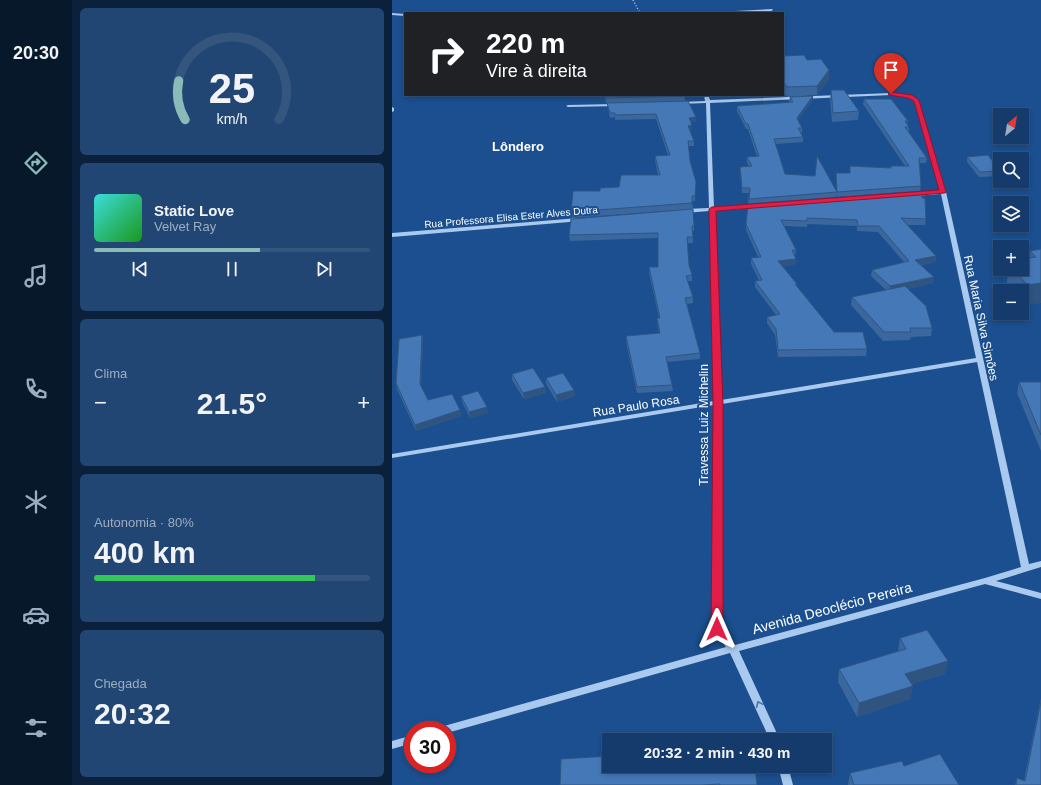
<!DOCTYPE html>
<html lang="pt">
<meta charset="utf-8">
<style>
body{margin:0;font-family:Helvetica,sans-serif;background:#214673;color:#f1f3f6;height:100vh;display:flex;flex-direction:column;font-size:15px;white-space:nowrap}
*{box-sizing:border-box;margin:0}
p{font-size:13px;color:#9dadc1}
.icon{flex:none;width:22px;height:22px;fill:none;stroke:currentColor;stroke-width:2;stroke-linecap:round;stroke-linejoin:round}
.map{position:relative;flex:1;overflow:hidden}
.drawer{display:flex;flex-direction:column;gap:8px;padding:8px;background:#0b203b;width:320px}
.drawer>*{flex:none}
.top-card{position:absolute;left:12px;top:12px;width:380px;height:84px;border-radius:0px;box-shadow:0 2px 6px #0003,0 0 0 1px #33557e;background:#202124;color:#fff;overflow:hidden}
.needle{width:26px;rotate:30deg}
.buttons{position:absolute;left:601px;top:108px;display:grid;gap:8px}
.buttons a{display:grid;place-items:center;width:36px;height:36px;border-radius:0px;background:#143b6b;box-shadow:0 2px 6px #0003,0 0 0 1px #33557e;font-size:20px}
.speed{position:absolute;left:12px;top:721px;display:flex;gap:8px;font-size:20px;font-weight:700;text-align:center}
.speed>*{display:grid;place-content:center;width:52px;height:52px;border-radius:50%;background:#143b6b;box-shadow:0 2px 6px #0003,0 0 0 1px #33557e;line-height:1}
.speed .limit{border:6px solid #d22;background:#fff;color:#111}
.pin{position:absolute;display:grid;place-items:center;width:34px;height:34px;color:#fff;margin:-41px -17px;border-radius:50% 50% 50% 0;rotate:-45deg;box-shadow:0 0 4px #0007}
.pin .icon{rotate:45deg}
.me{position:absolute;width:44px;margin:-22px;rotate:0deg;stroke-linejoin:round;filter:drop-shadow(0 0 3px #0008)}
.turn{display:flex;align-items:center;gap:14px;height:84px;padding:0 16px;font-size:18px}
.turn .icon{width:52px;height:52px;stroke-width:2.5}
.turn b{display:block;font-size:28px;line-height:34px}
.big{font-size:30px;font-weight:700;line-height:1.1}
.drawer .tile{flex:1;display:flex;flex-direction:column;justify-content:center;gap:6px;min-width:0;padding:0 14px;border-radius:6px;background:#214673}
.drawer .dial{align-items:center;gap:0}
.dial svg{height:104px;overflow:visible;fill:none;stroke:#33557e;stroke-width:7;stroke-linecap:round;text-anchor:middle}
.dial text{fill:#f1f3f6;stroke:none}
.song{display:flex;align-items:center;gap:12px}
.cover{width:48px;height:48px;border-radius:6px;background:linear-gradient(135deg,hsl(180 70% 55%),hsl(120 70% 35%))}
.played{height:4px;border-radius:2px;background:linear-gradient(90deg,#8bbbb9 60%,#33557e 60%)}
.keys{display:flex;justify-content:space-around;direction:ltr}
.heat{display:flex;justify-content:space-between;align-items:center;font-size:22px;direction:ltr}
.charge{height:6px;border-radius:3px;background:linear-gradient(90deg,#34c759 80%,#33557e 0)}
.trip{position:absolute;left:210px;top:733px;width:230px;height:40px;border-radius:0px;background:#143b6b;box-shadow:0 2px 6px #0003,0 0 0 1px #33557e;font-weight:700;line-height:40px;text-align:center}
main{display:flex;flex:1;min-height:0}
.tab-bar{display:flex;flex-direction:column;width:72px;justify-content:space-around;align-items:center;background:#08182b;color:#9dadc1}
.tab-bar .icon{width:28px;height:28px}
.tab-bar .active{color:#8bbbb9}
.tab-bar b{font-size:18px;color:#f1f3f6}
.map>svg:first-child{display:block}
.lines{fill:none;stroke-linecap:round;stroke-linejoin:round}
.path{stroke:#a9c9ee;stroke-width:1.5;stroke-dasharray:1 2;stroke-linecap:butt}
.minor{fill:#a9c9ee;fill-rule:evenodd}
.wall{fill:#3a679d}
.shaded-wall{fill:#305480}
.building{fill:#4478b7;stroke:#305480}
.oneway{stroke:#4674ac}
.route{fill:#e11d48;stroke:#92132f}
.labels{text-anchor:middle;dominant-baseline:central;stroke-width:4;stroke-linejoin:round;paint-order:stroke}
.far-street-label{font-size:10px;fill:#fff;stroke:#1b4f8f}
.street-label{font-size:12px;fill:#fff;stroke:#1b4f8f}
.far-district-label{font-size:13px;font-weight:bold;fill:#fff;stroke:#1b4f8f}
.near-street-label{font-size:14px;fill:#fff;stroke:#1b4f8f}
</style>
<main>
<nav class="tab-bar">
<b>20:30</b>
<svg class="icon active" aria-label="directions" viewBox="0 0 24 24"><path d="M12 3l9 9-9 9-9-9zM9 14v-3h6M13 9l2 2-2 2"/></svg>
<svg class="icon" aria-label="music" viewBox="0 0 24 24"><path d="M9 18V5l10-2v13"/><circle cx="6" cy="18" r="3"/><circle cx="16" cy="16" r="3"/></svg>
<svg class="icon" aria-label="phone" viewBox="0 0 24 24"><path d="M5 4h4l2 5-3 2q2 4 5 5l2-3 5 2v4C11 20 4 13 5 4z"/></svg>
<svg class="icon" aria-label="climate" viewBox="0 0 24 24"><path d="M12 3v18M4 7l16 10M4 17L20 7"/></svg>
<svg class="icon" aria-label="car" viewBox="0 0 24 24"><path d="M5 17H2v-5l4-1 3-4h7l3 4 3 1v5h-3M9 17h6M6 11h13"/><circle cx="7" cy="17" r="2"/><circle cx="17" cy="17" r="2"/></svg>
<svg class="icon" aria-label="filters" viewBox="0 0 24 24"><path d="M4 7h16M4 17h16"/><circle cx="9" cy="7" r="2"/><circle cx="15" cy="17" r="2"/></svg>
</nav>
<section class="drawer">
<div class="tile dial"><svg viewBox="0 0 100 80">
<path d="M14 69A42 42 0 1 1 86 69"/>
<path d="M14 69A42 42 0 0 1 9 39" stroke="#8bbbb9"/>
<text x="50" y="56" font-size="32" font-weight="700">25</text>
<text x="50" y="72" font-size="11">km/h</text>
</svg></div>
<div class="tile">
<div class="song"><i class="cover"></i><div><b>Static Love</b><p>Velvet Ray</p></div></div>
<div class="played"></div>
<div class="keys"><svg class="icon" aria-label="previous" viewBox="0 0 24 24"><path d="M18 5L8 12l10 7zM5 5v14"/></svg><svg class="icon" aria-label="pause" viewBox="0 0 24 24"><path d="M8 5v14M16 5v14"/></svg><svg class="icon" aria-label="next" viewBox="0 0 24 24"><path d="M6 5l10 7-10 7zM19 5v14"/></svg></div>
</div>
<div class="tile"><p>Clima</p>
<div class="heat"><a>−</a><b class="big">21.5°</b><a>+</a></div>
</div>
<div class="tile"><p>Autonomia · 80%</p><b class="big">400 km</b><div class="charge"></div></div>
<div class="tile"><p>Chegada</p><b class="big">20:32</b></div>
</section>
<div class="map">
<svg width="649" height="785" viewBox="0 0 649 785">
<rect width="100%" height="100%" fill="#1b4f8f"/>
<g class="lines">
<path class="path" d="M241 0 248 13"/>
<g class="minor">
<path d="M380 9 381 10 379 11 322 13 324 12Z"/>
<path d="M0 13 13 14V16L0 15Z"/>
<path d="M499 93 520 96 526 100 554 192 637 564 649 561V567L604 581 649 593V599L593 584 347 651 388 740H378L338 653 55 733V730H47L49 727 52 726 334 647 320 629 322 405 0 458V454L322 401 317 211 293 213 290 211 293 209 317 208 314 103 288 104 286 103 288 102 313 101 312 95H316L318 100ZM499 95 517 98 522 101 548 191 521 192 518 194 521 196 549 194 584 358 329 400 322 211 365 208 368 206 365 204 322 207 318 103ZM585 362 629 567 593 578 343 645 330 628V404Z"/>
<path d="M224 104H226V106L176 107 174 106 176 105Z"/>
<path d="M0 107 2 108V111L0 112Z"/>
<path d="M187 218 189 219V221L0 237V233Z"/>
<path d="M21 735V743L0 749V741Z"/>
<path d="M386 766H396L401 785H391Z"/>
</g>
</g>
<g class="wall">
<path d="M391 56 415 60 437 70V79L425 95 395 97 391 91Z"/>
<path d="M439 90 467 111 466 120 440 122 438 100Z"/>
<path d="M213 95H292L293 101 214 103Z"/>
<path d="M398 97 421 100 406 120 410 128V133H409L411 137V142L384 144 393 174 445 191 444 178V173H458L498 168 499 166H513L471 104 472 99 516 121 515 124 517 127V132H516L535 158 534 163H527L529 186 528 191 445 197V194L444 197 356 204 357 193H350L348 172V167L357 166 355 163V157H365L356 129H354L345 111V106L398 103 397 102Z"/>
<path d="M215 103 304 122H299L300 130H298L302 141V146H296L298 161 304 182 303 201H300L301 209 180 218 179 212 208 191 227 187 266 175 263 161V156L276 155 264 119 223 120V117L218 118Z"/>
<path d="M575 157 608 170V176L587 177 575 162Z"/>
<path d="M530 198 534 219 533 225H515L544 256 543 262 529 265 541 283 516 289 540 328 539 336 519 337 518 340 491 341 459 305 460 297 494 290 479 276 480 270 512 262 486 232 465 231V226L415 224V227L392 226 404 250 403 256H402L404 259 403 265 391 266 405 284V287L442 332 475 349 474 356 386 357 383 335 375 323V317L384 315 363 287V281L367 280 359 264V258L366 257 354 230V224Z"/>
<path d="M302 226V231H301V243H295L297 265 300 275V281H296L301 297V303L295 304 308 353V359L275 362 280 385 281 391 245 393 234 342V336L267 333 265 324V318H267L257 273V267H266V238L178 241 177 235Z"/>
<path d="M649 249 632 306 630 304V291H618L614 286 617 269H630L636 258 638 251Z"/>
<path d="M30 335 31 341 29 387 36 400 68 410 69 416 24 431 5 389 4 383Z"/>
<path d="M120 374 153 387 154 393 132 399 120 380Z"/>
<path d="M154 378 182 390 183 396 165 402 154 384Z"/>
<path d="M627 382H649V451L625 393Z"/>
<path d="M69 396 96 413 78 418 70 402Z"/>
<path d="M508 638 553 674 519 684 521 686 518 699 465 717 446 682 447 669 506 651Z"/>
<path d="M649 699V785H623L625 778 632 780 647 707Z"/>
<path d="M169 759 365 785H168Z"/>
<path d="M512 766 567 785H456L458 773Z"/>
</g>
<g class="shaded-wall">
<path d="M437 70V79L425 95V86Z"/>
<path d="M421 96V100L404 123 405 118Z"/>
<path d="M304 117V122H297V118Z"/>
<path d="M300 125V130H296V126Z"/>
<path d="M544 256 543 262 523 266V260Z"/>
<path d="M404 259 403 265 386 267V261Z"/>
<path d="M542 277 541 283 498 293V286Z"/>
<path d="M649 283V303L632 306 636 285Z"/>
<path d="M30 335 31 341 29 390 28 384Z"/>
<path d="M153 387 154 393 132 399 131 393Z"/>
<path d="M182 390 183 396 165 402 164 395Z"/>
<path d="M95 407 96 413 78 418 77 412Z"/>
<path d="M68 410 69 416 24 431 23 425Z"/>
<path d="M556 661 553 674 511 687 513 674Z"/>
<path d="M521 686 518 699 465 717 467 703Z"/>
</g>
<g class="building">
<path d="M118 12V13H106Z"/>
<path d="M412 55 415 60 429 59 437 70 425 86 395 87 391 81V56Z"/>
<path d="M439 90H452L467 111 441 113Z"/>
<path d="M213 95H292L293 96 214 98Z"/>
<path d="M421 96 405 118 410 128H406L411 137 382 139 393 174 423 176 425 156 445 192 357 199 358 188H350L348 167 360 166 355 157 367 156 356 124H354L345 106 401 102 398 97Z"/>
<path d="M472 99H499L516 121H513L517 127H513L535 158H527L529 186 445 192 444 173H458V166L499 168V166H517Z"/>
<path d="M296 101 304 117 297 118 300 125 296 126 302 141H296L298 161 304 182 303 196H300V203L179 212 181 191H208V188L227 187 229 175H268L263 156 278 155 264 114 223 115V113H218L215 103Z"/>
<path d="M596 155 608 171 588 172 575 157Z"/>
<path d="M530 191V198H533L534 219 509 218 544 256 523 260 542 277 498 286 480 270 517 261 487 226H466L465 220 415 218V221L389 220 404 250H400L404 259 386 261 405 284H403L442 332H471L475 349 386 350 384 329 375 317 388 314 363 281 370 280 359 258 369 257 354 224 356 204Z"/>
<path d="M301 209 302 226H300L301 237H295L297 265 300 275 294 276 301 297 293 298 308 353 274 357 280 385 245 387 234 336 268 333 265 318H268L257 267H266V233L177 235 179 219Z"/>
<path d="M649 249V283L636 285 620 269H630V259L644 257 638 251Z"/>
<path d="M513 286 534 306 540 328H518L519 332H492L460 297Z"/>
<path d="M30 335 28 384 36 400 60 394 68 410 23 425 4 383 7 339Z"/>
<path d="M141 368 153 387 131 393 120 374Z"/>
<path d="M171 373 182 390 164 395 154 378Z"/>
<path d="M627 382H649V435Z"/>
<path d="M86 391 95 407 77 412 69 396Z"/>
<path d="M535 630 556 661 513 674 521 686 467 703 447 669 514 649 508 638Z"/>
<path d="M649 701V785H624L625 778 633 781Z"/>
<path d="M347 735 348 740H306V738Z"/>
<path d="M548 754 567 785H462L458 773 510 761 512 766Z"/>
<path d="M217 756V766H363L365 785H328V784L311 785H168L169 759Z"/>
</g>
<defs><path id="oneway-chevron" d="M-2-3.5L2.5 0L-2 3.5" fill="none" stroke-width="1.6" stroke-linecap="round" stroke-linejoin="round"/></defs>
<use class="oneway" href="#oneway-chevron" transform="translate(367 704) rotate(-114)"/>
<path class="route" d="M499 92 520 95 527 100 554 192 553 193 324 211 331 404V629L329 632 325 634 321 632 319 629 321 404 317 209 320 207 547 190 522 101 516 98 497 95 496 94Z"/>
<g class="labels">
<g class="far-street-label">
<text transform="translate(119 217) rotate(-5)">Rua Professora Elisa Ester Alves Dutra</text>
</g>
<g class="street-label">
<text transform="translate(589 318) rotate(78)">Rua Maria Silva Simões</text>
<text transform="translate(244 406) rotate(-9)">Rua Paulo Rosa</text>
<text transform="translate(312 425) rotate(-90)">Travessa Luiz Michelin</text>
</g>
<g class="far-district-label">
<text x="126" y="146">Lôndero</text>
</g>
<g class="near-street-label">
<text transform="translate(440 608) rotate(-15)">Avenida Deoclécio Pereira</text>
</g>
</g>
</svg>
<div class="buttons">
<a><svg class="needle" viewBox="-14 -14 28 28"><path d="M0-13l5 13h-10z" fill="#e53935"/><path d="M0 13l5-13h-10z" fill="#9dadc1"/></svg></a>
<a><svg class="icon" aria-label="search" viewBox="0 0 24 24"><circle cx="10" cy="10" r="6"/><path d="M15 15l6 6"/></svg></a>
<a><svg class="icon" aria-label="layers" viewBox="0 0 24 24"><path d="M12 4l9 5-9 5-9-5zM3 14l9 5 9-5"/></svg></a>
<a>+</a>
<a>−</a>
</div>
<div class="speed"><div class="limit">30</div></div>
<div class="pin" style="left:499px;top:94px;background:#d93025"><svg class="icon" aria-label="arrive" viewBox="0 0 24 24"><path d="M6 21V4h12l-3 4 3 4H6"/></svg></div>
<svg class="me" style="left:325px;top:629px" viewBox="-20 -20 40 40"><path d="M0-17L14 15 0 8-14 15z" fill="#e11d48" stroke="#fff" stroke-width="4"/></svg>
<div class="trip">20:32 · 2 min · 430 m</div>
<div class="top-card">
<div class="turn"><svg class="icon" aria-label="right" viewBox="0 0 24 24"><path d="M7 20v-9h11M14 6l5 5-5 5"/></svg><div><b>220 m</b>Vire à direita</div></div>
</div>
</div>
</main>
